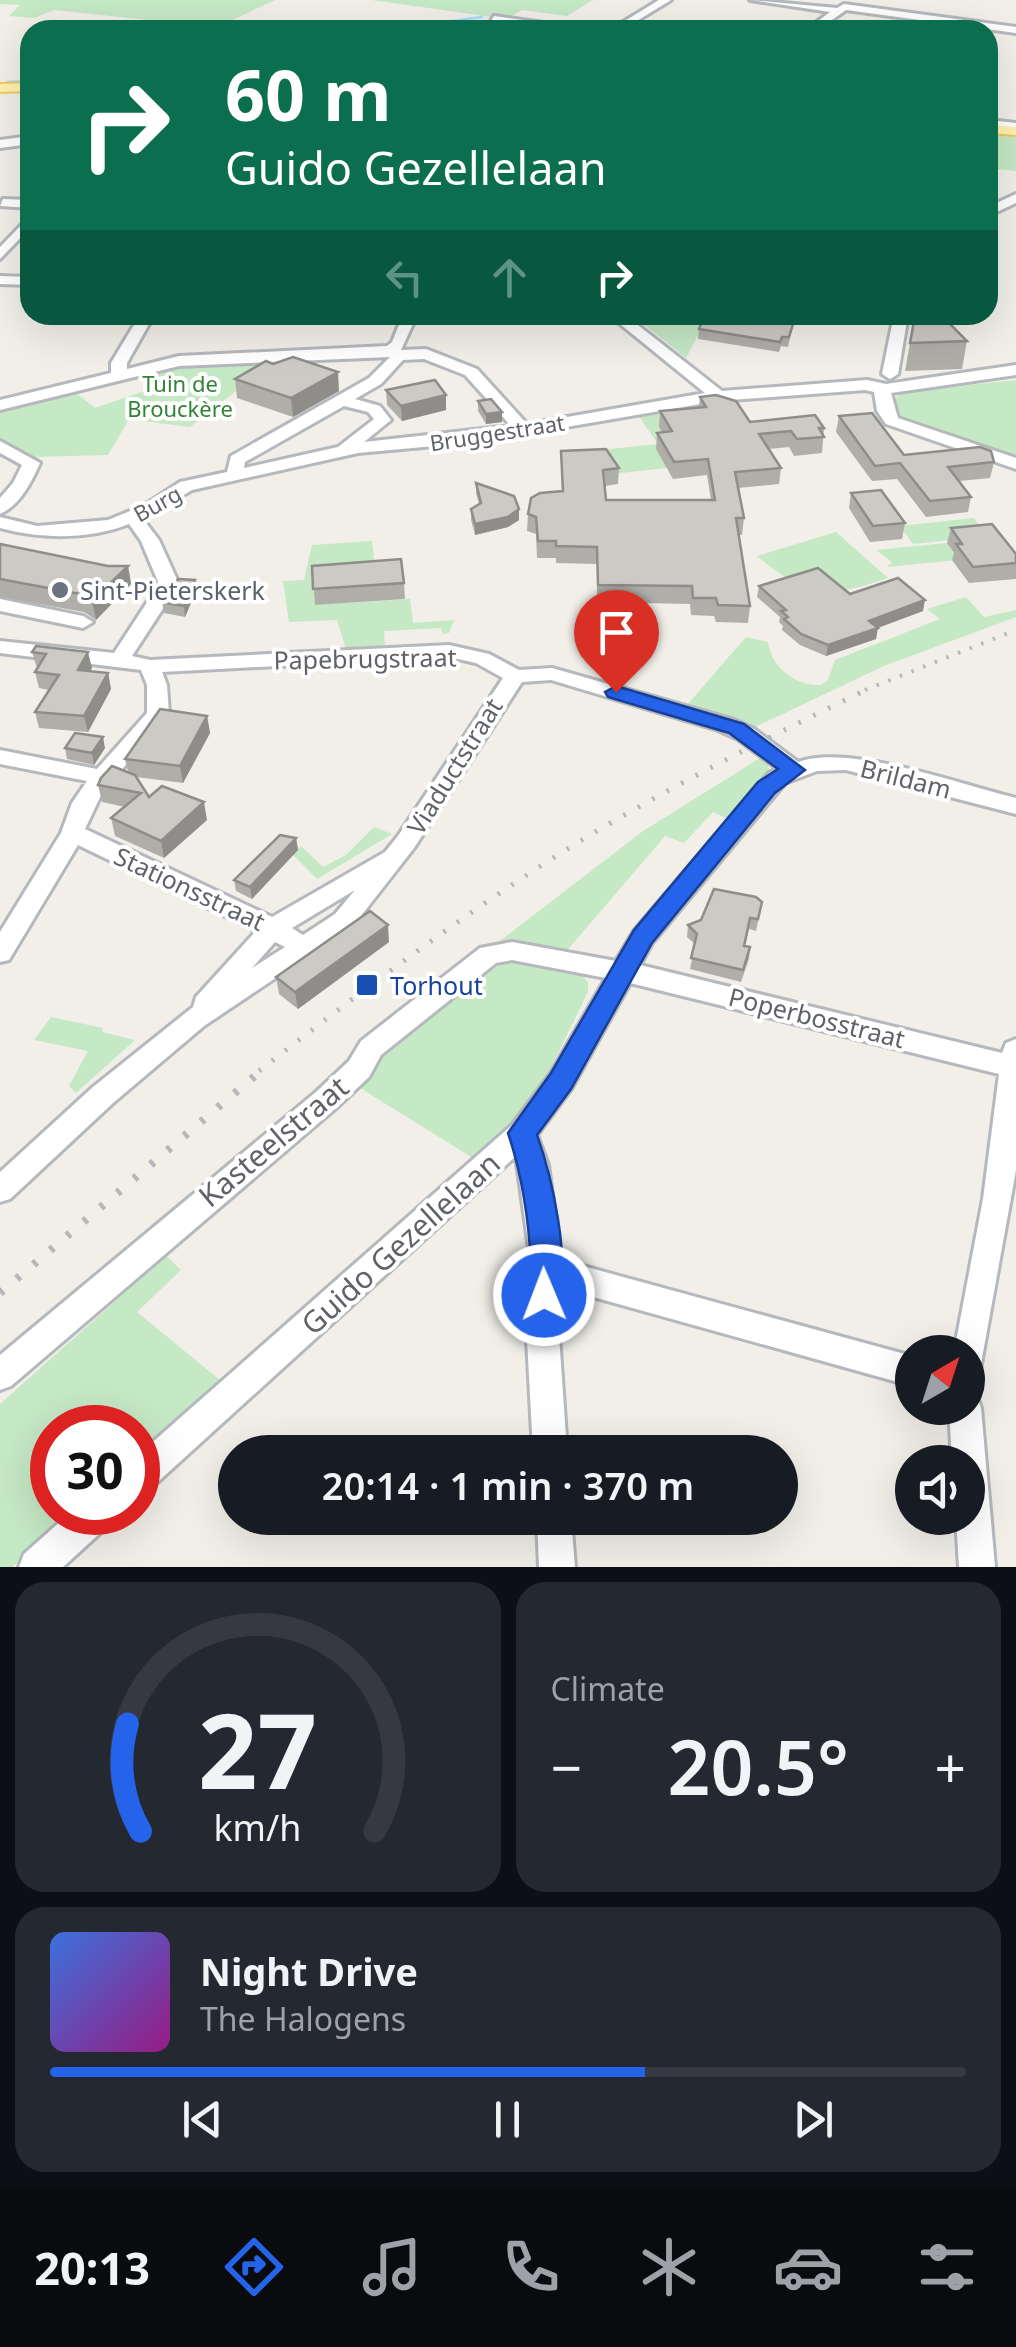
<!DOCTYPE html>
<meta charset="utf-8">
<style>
body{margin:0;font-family:"Noto Sans",sans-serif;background:#242831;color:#f1f3f6;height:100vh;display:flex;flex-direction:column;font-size:38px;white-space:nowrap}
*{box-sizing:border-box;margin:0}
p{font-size:32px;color:#9ea1a6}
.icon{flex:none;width:55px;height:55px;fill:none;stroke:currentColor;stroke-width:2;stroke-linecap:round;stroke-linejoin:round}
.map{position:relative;height:1567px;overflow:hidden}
.sheet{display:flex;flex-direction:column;gap:15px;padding:15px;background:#0d0f14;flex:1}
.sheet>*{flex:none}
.guide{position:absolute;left:20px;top:20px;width:978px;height:305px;border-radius:30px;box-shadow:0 10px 40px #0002;background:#0b6e4f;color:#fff;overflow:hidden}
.needle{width:65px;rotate:39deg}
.controls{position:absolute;left:895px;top:1335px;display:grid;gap:20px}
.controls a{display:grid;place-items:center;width:90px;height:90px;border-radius:50%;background:#171b24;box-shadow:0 10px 40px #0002;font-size:50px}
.speed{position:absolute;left:30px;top:1405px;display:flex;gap:20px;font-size:50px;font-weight:700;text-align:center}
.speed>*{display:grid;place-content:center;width:130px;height:130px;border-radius:50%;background:#171b24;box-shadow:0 10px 40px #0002;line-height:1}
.speed .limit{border:15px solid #d22;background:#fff;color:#111}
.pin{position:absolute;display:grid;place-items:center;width:85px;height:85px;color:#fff;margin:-102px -42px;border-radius:50% 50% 50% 0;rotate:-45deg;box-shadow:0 0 10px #0007}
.pin .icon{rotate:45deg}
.me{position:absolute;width:110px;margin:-55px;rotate:359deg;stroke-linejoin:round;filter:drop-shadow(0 0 8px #0008)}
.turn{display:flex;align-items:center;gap:35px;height:210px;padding:0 40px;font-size:45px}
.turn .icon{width:130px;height:130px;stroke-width:2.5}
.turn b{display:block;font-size:70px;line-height:85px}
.lanes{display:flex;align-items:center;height:95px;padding:0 40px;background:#0003;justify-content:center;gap:50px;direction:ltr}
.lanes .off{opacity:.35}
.big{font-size:75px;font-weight:600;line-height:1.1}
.sheet .card{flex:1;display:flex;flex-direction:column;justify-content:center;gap:15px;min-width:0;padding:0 35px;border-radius:30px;background:#242831}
.sheet .dial{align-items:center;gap:0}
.dial svg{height:260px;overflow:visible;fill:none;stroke:#363941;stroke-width:7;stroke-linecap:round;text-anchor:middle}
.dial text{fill:#f1f3f6;stroke:none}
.song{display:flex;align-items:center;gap:30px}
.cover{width:120px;height:120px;border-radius:15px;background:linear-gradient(135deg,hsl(220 70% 55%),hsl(310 70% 35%))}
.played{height:10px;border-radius:5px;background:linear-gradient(90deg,#2563eb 65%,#363941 65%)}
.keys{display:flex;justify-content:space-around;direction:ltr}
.heat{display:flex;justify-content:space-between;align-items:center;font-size:55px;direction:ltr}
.sheet .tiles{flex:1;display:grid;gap:15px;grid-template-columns:1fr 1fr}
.card:last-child{grid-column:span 2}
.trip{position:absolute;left:218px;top:1435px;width:580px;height:100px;border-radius:50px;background:#171b24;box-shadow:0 10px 40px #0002;font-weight:600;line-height:100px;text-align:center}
.tabs{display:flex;height:160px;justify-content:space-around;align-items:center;background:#090b0e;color:#9ea1a6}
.tabs .icon{width:70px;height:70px}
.tabs .current{color:#2563eb}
.tabs b{font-size:45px;color:#f1f3f6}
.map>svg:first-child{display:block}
.green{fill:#c5e8c5}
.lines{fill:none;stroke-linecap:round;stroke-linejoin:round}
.stream{stroke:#aadaff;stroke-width:2.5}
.minor-casing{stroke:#b5b8bc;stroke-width:6}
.major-casing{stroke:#f2c960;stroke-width:4}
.minor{fill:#fff;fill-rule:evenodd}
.major{fill:#fff2af;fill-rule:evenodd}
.rail-far2{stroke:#b6b7b8;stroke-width:4;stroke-dasharray:2.5 10;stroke-linecap:butt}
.rail-far1{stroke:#b6b7b8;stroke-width:5;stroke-dasharray:2.5 14;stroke-linecap:butt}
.rail{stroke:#b6b7b8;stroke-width:8;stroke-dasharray:4 18;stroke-linecap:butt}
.wall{fill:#afaea9}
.shaded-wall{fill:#8f8d8a}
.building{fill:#cccac5;stroke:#8f8d8a;stroke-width:2.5}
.route{fill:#2563eb;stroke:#184099;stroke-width:2.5}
.worship-dot{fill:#6b7280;stroke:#fff;stroke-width:4}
.transit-dot{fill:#1a4fb4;stroke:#fff;stroke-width:4}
.labels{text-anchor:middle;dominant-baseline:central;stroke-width:8;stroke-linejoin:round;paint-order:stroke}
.far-park-label{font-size:22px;fill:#348238;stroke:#fff}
.far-street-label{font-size:22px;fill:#5f6368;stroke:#fff}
.worship-label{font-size:25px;fill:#5b616d;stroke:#fff;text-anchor:start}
.street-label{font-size:25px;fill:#5f6368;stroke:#fff}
.transit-label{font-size:25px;fill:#164399;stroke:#fff;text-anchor:start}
.near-street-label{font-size:30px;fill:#5f6368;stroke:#fff}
</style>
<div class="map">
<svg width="1016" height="1567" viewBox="0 0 1016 1567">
<rect width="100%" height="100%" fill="#f1efe8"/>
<g class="green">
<path d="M0 0H275L211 30H151L167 22 54 10 35 18 9 16 20 5 0 4Z"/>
<path d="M372 0H593L567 16 522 10 506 19Z"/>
<path d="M988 134 1016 136V171L988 168Z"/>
<path d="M632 315H797L791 333 703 326 686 358Z"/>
<path d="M273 362 190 427 129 419 108 455 31 457 0 441V411L75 392 95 408 145 391 158 369 190 363 191 367Z"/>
<path d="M1016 380V461L896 420 890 404 902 392Z"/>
<path d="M701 403 710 404 657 449 667 468 611 474 600 450 658 444 638 415Z"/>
<path d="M974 518 987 536 913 544 900 526Z"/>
<path d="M836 532 888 578C826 599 809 599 757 556Z"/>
<path d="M372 541 377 586 345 580 343 563 327 564 328 582 315 605 410 599 413 623 454 620 449 633 443 634 441 628 384 631 385 648 353 653 346 649 337 620 289 622 283 581 304 580 312 545Z"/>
<path d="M947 543 958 560 887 567 892 562 876 550Z"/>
<path d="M966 597 984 617 1016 610V617L884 666 755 727 687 705 746 637 768 642C771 668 796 686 821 685L828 680 835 660 940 619 927 609Z"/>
<path d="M765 755 769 769 726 818 713 812 684 843 665 836 564 954 548 948 492 947 643 831Z"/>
<path d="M374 827 392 834 317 879 293 855 301 846 323 867 346 855Z"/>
<path d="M518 959 580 972 588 983V992L539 1092 476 1160 357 1086C389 1044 467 971 518 959Z"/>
<path d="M51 1017 103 1028 102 1032 135 1040 76 1093 69 1086 88 1051 34 1040Z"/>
<path d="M166 1256 181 1270 137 1312 221 1381 138 1456V1428H52V1512L73 1513 12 1567H0V1404Z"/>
</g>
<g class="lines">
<g class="stream">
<path d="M224 23 343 30"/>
<path d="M212 30 219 25"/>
<path d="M426 30 430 24 482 17"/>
<path d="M8 82 29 81"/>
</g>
<g class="minor-casing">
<g id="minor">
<path d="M659 0H671L622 30H610Z"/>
<path d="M750 0 837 8 844 4 1016 27V33L846 10 818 30H806L830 12Z"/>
<path d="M494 16 573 27 578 30 491 21Z"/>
<path d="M988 120 1016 123V129L988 126Z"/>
<path d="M30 136V144L0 148V140Z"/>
<path d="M1016 194V203L988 216V207Z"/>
<path d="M3 199 30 200V208L0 206Z"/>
<path d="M30 216V228L0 259V247Z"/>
<path d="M0 276 30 277V285L0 284Z"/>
<path d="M140 315H154L127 363V369L179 356 387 346 392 342 403 315H417L401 350 426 349 477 369 527 424 705 393 609 315H625L722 391 867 380 886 384 1016 365V375L891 393 898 418 1016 458V469L886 424 877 411 874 392 865 390 718 401 478 442 358 453 192 490 143 519 159 540 179 584 132 656 150 660 449 645 489 654 519 670 552 668 734 720 754 729 798 762C848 743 962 785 1016 798V814L846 770 817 771 785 783 652 943 640 965 1002 1053 1006 1043 1016 1039V1170L979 1375 968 1379V1352H954L983 1199 999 1074 630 983 571 1089 537 1135 548 1165 561 1260 912 1356V1386L561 1288 558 1320 567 1452H533L526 1320 532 1270 516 1156 150 1489 138 1494V1455L512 1125 551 1073 606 978 512 960 496 963 381 1055 369 1077 336 1108 11 1386 0 1390V1355L316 1092 349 1061 361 1041 480 948 512 942 616 961 634 931 769 773 778 769 738 739 718 730 551 680 522 682 414 848 353 926 204 1026 113 1103 10 1199 0 1202V1172L93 1087 193 1007 196 997 256 931 78 845 9 960 0 962V932L61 833 72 803 87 781 0 764V750L97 769 147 713V685L141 670 0 653V641L114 653 159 584 141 541 129 524C89 540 40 539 0 528V517L37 526 108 520 145 505 180 482 227 472 231 456 369 378 390 357 179 366 0 410V400L111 373V363ZM424 359 465 375 511 426 364 442 391 420 380 406 355 399 381 384 403 360ZM344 406 368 412 374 419 338 447 244 468 245 462ZM449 657 476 663 503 678 398 836 385 852 272 917 85 829 102 793 169 714 167 685 162 672ZM355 890 335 914 303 935 292 928ZM275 942 285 947 252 968Z"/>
<path d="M894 315H908L898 374 890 379 882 374Z"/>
<path d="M0 441 40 463C31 483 20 505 0 514V498L13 483 22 465 0 453Z"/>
<path d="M0 599 83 616 93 622 83 628 0 611Z"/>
<path d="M968 1393 977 1397 981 1408 995 1567H959L956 1518H968V1462H952L949 1408H968Z"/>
<path d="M71 1512H115L110 1524 63 1567H19L24 1554Z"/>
<path d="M537 1518H571L575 1567H539Z"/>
</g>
</g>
<g class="major-casing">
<g id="major">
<path d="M30 83V91L0 92V84Z"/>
<path d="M988 125 1016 127V135L988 133Z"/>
</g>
</g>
<use href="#minor" class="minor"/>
<use href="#major" class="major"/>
<path class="rail-far2" d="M865 690 1016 630"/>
<path class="rail-far1" d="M259 1071C371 984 485 897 607 825 693 775 781 731 870 688"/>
<path class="rail" d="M0 1293 263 1069"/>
</g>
<g class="wall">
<path d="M914 321 967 341 962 369 905 371Z"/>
<path d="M793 324 788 347 781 346 779 352 698 339 699 329Z"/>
<path d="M235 379 339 391 293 417 237 398Z"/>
<path d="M386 390 446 410 402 421 387 405Z"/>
<path d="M700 397 750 422 824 428 822 453 794 456 789 447 769 449 781 468 779 484 738 488 744 518 742 535H739L750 606 748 623 716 622 714 616 691 615 690 604 597 602V564L556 563V558H537L536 534 527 531 528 514 562 491 561 451 619 468 618 484 605 486 606 500H711L707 475 673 479 656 449 657 433 662 432 659 427 660 411 699 407Z"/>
<path d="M478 401 502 412V422L486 424 478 411Z"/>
<path d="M839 416 904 455 994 462 990 478 959 481 971 497 968 512 926 517 897 479 872 481 836 432Z"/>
<path d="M476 483 519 509V520L508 527 475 535 471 520V509L479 504 476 493Z"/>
<path d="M851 493 905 523 902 539 870 542 849 508Z"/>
<path d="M951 528 1016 554V579L969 583 952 560 954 553 947 543Z"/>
<path d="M0 544 108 566H128L131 584 96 620 84 612 0 597Z"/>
<path d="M312 566 404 583 405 599 315 605Z"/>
<path d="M195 580 196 591 185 617 164 613 162 602Z"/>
<path d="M759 586 850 594 923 611 877 628 876 639 826 656 800 645 782 630 783 626 779 622 780 617 757 597Z"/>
<path d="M36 646 92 668 90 671 108 673 111 689 88 732 39 728 35 712 49 690 39 688 35 672 37 668 32 652Z"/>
<path d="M207 716 210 733 183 783 136 777 149 797 207 820 164 858 115 836 111 818 125 807 102 802 98 785 128 772 125 759Z"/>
<path d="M65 748H105L94 765 67 759Z"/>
<path d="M296 838 298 850 252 899 236 891 234 880Z"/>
<path d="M762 902 756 931 749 929 745 946 750 947 749 959 741 982 690 969 695 944 687 937 688 925Z"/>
<path d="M389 942 298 1009 279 994 276 977Z"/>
</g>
<g class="shaded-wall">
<path d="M338 372 339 391 293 417 291 398Z"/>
<path d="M446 395V410L402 421 401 406Z"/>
<path d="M502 412V422L486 424V414Z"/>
<path d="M519 509V520L508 527 475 535V524Z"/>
<path d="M128 566 131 584 96 620 92 601Z"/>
<path d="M195 580 196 591 185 617 184 606Z"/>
<path d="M925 600 923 611 867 632 869 621Z"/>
<path d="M878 628 876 639 826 656 828 645Z"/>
<path d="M88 652 92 668 81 687 78 670Z"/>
<path d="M108 673 111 689 88 732 84 716Z"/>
<path d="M207 716 210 733 183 783 180 766Z"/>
<path d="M103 737 105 748 94 765 92 753Z"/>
<path d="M204 802 207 820 164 858 161 841Z"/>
<path d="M296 838 298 850 252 899 250 887Z"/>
<path d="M388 925 389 942 298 1009 295 992Z"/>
</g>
<g class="building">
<path d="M704 316 793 324 789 337H782L780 342 699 329Z"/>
<path d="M919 320 950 324 967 341 910 343 914 321Z"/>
<path d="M293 357 338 372 291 398 235 379 266 361 273 364Z"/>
<path d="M435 380 446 395 401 406 386 390Z"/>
<path d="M716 395 736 401 750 422 815 415 824 428H819L824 437 797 439 791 431 759 434 781 468 735 472 744 518H736L750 606 718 605 716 598H693L692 586 598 585 597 547 556 546V541H538L536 517 528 514 531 498 540 493 563 491 561 451 606 449 619 468 603 470 606 500H715L708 459 674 462 657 433 672 431 660 411 706 407 700 397Z"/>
<path d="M491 399 502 412 486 414 478 401Z"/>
<path d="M872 413 904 455 980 447 991 451 994 462 948 467 971 497 930 501 900 463 875 466 839 416Z"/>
<path d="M476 483 514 496 519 509 508 517 475 524 471 509 481 503Z"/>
<path d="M881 490 905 523 873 526 851 493Z"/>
<path d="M992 524 1016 554V563L973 567 956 544H962L951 528Z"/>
<path d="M0 544 108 566H128L92 601 80 594 0 579Z"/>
<path d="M401 559 404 583 313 589 312 566Z"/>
<path d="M818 568 850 594 898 578 925 600 869 621 878 628 828 645 801 634 784 619 788 617 781 611 786 610 759 586Z"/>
<path d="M178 579 195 580 184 606 162 602Z"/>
<path d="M36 646 88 652 78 670 108 673 84 716 35 712 59 675 35 672 46 654 32 652Z"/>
<path d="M160 709 207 716 180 766 125 759Z"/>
<path d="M75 733 103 737 92 753 65 748Z"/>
<path d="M112 766 135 775 149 797 162 786 204 802 161 841 111 818 141 793 98 785 101 778Z"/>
<path d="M280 835 296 838 250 887 234 880Z"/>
<path d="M714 889 756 897 762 902 758 919 750 918 744 946 750 947 743 970 691 958 697 934 688 925 701 920Z"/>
<path d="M370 911 388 925 295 992 276 977Z"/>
</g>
<path class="route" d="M616 686 744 724 805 770 775 793 652 943 571 1089 537 1135C551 1174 573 1266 556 1305L544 1309 533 1305C527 1291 532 1280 531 1266 529 1221 522 1175 508 1133L551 1073 634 930 758 782 778 769 729 733 608 697 605 692Z"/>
<circle class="worship-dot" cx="60" cy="590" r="10"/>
<rect class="transit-dot" x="355" y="973" width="24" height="24" rx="5"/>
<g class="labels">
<g class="far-park-label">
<text x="180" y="383">Tuin de<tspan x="180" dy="25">Brouckère</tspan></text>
</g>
<g class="far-street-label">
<text transform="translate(497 432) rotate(-9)">Bruggestraat</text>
<text transform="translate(157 503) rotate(-29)">Burg</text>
</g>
<g class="worship-label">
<text x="80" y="590">Sint-Pieterskerk</text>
</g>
<g class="street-label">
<text transform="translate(365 658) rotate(-1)">Papebrugstraat</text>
<text transform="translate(454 766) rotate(-58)">Viaductstraat</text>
<text transform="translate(906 778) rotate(14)">Brildam</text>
<text transform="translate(190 888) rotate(25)">Stationsstraat</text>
<text transform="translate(817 1017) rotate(14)">Poperbosstraat</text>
</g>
<g class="transit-label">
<text x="390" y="985">Torhout</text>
</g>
<g class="near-street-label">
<text transform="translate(273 1141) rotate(-40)">Kasteelstraat</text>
<text transform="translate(400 1243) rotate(-42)">Guido Gezellelaan</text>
</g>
</g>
</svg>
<div class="controls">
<a><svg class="needle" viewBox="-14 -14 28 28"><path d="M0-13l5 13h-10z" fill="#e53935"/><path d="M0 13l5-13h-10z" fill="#9ea1a6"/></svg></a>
<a><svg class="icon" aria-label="sound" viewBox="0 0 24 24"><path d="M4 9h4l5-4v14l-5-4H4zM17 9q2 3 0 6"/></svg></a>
</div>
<div class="speed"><div class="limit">30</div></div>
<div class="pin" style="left:616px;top:692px;background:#d93025"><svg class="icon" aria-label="arrive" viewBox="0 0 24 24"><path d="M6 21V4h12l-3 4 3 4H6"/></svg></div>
<svg class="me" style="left:544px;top:1295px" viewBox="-20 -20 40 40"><circle r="17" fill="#2563eb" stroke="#fff" stroke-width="3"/><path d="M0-11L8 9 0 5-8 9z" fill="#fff"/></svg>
<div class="trip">20:14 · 1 min · 370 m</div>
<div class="guide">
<div class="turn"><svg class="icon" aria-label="right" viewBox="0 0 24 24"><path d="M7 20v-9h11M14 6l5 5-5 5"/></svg><div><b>60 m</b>Guido Gezellelaan</div></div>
<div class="lanes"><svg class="icon off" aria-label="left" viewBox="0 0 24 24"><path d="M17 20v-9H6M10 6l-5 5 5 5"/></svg><svg class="icon off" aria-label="ahead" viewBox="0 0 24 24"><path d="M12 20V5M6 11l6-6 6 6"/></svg><svg class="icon" aria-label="right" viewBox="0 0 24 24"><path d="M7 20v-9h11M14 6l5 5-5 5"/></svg></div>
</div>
</div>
<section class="sheet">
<div class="tiles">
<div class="card dial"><svg viewBox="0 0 100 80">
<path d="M14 69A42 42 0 1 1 86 69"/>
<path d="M14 69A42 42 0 0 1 10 36" stroke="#2563eb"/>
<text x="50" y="56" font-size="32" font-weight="700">27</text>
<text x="50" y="72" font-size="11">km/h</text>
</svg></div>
<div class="card"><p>Climate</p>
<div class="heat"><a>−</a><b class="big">20.5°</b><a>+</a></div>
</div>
<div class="card">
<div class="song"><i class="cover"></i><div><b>Night Drive</b><p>The Halogens</p></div></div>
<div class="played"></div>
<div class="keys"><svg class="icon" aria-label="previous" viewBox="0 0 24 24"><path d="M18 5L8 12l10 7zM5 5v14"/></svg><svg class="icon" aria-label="pause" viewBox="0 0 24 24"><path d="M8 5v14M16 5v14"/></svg><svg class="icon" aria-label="next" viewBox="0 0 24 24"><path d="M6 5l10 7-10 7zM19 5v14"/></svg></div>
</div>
</div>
</section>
<nav class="tabs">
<b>20:13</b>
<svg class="icon current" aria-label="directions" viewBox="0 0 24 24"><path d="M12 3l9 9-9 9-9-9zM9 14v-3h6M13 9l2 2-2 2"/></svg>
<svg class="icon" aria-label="music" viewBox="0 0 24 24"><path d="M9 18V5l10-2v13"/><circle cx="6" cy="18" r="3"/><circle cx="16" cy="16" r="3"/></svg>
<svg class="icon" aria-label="phone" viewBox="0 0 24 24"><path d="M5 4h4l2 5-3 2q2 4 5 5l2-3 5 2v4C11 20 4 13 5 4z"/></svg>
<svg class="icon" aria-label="climate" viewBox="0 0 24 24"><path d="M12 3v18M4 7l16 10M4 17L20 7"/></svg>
<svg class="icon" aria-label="car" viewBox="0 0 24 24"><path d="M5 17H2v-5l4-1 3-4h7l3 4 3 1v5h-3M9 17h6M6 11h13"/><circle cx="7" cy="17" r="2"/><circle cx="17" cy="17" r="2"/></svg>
<svg class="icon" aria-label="filters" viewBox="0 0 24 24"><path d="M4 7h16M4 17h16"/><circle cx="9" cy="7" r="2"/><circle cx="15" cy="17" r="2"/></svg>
</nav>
